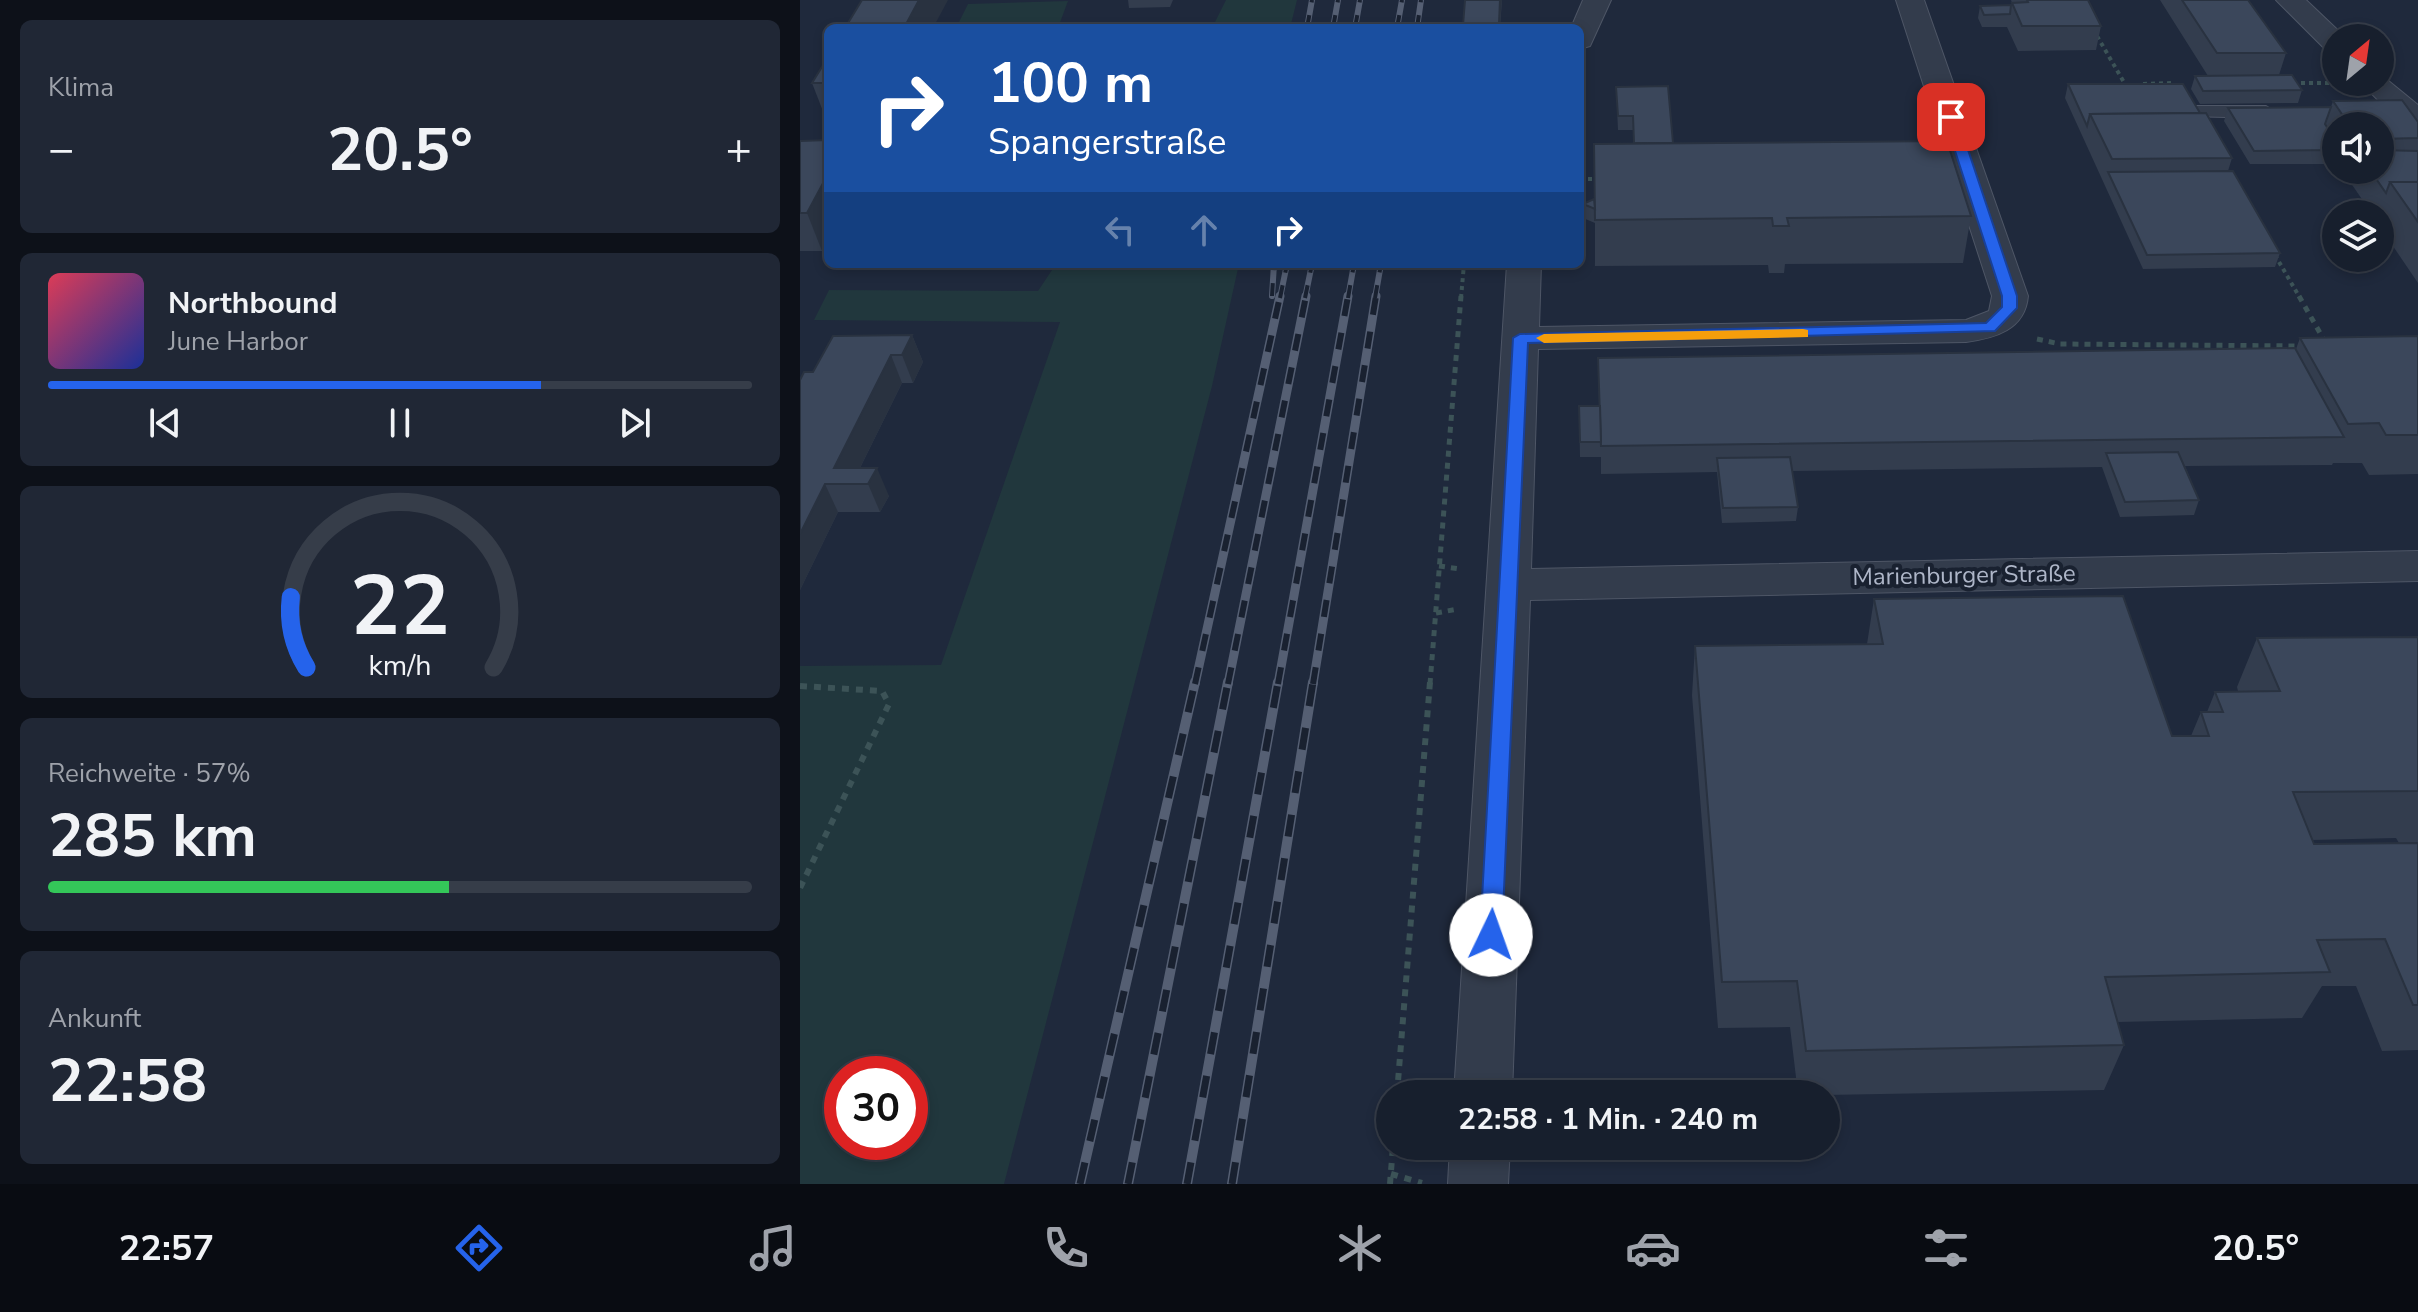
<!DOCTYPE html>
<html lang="de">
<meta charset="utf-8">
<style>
body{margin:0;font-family:"Nunito Sans",sans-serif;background:#202735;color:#f1f3f6;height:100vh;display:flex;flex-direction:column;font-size:30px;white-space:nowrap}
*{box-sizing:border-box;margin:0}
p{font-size:26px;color:#9ea2aa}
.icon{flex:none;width:44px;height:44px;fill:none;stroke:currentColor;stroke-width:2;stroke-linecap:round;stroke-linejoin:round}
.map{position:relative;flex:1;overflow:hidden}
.drawer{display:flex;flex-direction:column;gap:20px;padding:20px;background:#0d1119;width:800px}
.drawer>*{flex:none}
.top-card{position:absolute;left:24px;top:24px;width:760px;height:244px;border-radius:12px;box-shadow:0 4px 12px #0003,0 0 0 2px #363d49;background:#1a4fa0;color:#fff;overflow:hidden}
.needle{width:52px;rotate:29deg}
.tools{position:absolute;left:1522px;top:24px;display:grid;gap:16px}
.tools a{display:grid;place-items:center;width:72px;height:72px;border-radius:50%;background:#171f2d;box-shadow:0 4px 12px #0003,0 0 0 2px #363d49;font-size:40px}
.speed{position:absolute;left:24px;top:1056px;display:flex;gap:16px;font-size:40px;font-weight:700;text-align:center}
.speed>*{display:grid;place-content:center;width:104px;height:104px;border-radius:50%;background:#171f2d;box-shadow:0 4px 12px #0003,0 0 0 2px #363d49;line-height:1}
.speed .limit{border:12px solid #d22;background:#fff;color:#111}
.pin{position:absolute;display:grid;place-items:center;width:68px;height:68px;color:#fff;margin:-34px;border-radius:16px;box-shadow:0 4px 12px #0006}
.me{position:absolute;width:88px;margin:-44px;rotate:3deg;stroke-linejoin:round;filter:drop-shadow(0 0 6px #0008)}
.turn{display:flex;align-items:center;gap:28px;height:168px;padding:0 32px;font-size:36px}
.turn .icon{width:104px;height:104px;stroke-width:2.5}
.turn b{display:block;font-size:56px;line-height:68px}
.lanes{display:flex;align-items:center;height:76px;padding:0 32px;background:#0003;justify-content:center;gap:40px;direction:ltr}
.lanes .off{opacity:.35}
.big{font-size:60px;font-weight:700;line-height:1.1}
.drawer .tile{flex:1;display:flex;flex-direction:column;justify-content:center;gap:12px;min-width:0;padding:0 28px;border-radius:12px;background:#202735}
.drawer .dial{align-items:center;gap:0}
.dial svg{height:208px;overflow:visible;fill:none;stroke:#363d49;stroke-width:7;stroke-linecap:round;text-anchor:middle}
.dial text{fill:#f1f3f6;stroke:none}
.song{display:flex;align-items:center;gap:24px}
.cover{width:96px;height:96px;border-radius:12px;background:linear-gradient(135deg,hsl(350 70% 55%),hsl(230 70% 35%))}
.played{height:8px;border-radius:4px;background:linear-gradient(90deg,#2563eb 70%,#363d49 70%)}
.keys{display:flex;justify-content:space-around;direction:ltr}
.heat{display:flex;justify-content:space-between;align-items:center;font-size:44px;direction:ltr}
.charge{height:12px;border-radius:6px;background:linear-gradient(90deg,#34c759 57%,#363d49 0)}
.trip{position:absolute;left:576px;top:1080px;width:464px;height:80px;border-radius:40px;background:#171f2d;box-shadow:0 4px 12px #0003,0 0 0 2px #363d49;font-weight:700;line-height:80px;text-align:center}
.tabs{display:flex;height:128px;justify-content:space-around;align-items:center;background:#090c12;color:#9ea2aa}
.tabs .icon{width:56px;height:56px}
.tabs .on{color:#2563eb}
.tabs b{font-size:36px;color:#f1f3f6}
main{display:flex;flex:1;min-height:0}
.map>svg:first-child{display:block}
.green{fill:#21373d;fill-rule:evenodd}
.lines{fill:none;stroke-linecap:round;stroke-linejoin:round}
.lane-casing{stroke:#4e5666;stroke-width:2}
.street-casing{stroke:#4e5666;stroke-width:2}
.path-far2{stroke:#3c5357;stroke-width:4;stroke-dasharray:4 4;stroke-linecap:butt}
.path-far1{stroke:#3c5357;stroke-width:5;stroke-dasharray:6 6;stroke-linecap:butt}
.path{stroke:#3c5357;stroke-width:6;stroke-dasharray:7 7;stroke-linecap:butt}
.lane{fill:#333c4c;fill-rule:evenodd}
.street{fill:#333c4c;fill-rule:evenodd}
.rail-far2-casing{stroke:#555f73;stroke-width:6}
.rail-far1-casing{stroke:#555f73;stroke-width:9}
.rail-casing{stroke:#555f73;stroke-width:10}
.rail-far2{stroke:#192130;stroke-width:4;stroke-dasharray:13;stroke-linecap:butt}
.rail-far1{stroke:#192130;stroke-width:6;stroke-dasharray:17;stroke-linecap:butt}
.rail{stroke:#192130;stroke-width:7;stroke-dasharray:22;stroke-linecap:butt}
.wall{fill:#333d4e;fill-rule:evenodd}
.shaded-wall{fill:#293240}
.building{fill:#3b475b;stroke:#293240;stroke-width:2}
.route{fill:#2563eb;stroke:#184099;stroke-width:2}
.slow{fill:#f59e0b}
.labels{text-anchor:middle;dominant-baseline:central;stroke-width:8;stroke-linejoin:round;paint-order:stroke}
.street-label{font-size:24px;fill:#aeb6c8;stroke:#192130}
</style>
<main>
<section class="drawer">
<div class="tile"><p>Klima</p>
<div class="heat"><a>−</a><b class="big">20.5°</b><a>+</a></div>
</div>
<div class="tile">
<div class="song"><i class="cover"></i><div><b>Northbound</b><p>June Harbor</p></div></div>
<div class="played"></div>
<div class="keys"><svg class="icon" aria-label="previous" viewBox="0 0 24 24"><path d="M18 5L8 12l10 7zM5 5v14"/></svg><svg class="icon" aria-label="pause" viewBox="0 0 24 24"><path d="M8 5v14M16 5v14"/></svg><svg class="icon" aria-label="next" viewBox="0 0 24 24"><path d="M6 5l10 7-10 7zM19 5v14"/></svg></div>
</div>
<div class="tile dial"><svg viewBox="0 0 100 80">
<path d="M14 69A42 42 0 1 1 86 69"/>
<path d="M14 69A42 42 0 0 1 8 42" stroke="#2563eb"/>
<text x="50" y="56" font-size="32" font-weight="700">22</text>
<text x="50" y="72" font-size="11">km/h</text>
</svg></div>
<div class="tile"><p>Reichweite · 57%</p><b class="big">285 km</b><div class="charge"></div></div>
<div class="tile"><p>Ankunft</p><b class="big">22:58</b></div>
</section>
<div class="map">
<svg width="1618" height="1184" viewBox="0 0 1618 1184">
<rect width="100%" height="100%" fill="#1f293c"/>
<g class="green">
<path d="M426 0H497L490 28H412Z"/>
<path d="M268 1 258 28H156L168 4Z"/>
<path d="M256 264H439L412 386 204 1184H0V666L141 665 260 322 14 320 29 290 238 291ZM110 1074V1142H42V1074Z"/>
</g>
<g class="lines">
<g class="lane-casing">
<path id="lane" d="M1393 106H1466L1476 112 1466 118 1386 116 1383 112Z"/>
</g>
<g class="street-casing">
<g id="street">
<path d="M783 0H811L790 46 780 49V28H771Z"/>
<path d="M1096 0H1124L1228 296C1225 330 1195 338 1166 342L738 349 731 569 1618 551V581L730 600 712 1094H654L707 264H741L739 327 1166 320 1189 311 1192 296Z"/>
<path d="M1476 0H1506L1546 38H1536V53L1526 50Z"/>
<path d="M1580 74 1618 105V131L1607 129 1560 82H1580Z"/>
<path d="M650 1146H710L708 1184H648Z"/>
</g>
</g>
<g class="path-far2">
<path d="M1297 36 1325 84"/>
<path d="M1493 83H1535"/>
<path d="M1343 84 1373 83"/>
<path d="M780 125 786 126"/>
<path d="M780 179H798"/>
<path d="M1475 255 1500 298"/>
<path d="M661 298 664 264"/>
</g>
<g class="path-far1">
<path d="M1499 296 1524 340"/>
<path d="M1237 339 1260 344 1503 346"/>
<path d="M639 566 660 569"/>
<path d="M636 613 658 609"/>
<path d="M630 684 661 296"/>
</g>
<g class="path">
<path d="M0 686 82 691 89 704 0 888"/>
<path d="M597 1094 630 682"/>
<path d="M591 1174 622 1183"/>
<path d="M590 1184 593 1146"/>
</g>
<use href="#lane" class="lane"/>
<use href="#street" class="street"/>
<g class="rail-far2-casing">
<g id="rail-far2">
<path d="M507 28 512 0"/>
<path d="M533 28 538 0"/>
<path d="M555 28 560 0"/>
<path d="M597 28 602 0"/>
<path d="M617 28 621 0"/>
<path d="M472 296 474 264"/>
<path d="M480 298 487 264"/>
<path d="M505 298 512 264"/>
<path d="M548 298 554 264"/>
<path d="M575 298 581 264"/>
</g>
</g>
<g class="rail-far1-casing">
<g id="rail-far1">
<path d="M395 684 480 296"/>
<path d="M428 684 506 296"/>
<path d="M478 684 548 296"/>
<path d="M513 684 576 296"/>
</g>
</g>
<g class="rail-casing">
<g id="rail">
<path d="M280 1184 395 682"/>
<path d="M328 1184 428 682"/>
<path d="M387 1184 478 682"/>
<path d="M432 1184 513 682"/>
</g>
</g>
<use href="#rail-far2" class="rail-far2"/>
<use href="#rail-far1" class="rail-far1"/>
<use href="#rail" class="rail"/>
</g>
<g class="wall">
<path d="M328 0H373L370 7 329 8Z"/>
<path d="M702 0 700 28H663V25Z"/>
<path d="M1211 0H1288L1301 26 1296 50 1218 51 1207 27H1182L1178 18 1180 6 1211 5 1212 3Z"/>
<path d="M1360 0H1448L1486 53 1479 75 1502 90 1498 103 1400 104 1391 89 1395 76H1408Z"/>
<path d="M28 57V119H26L12 83Z"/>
<path d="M1268 84 1400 113 1432 158 1428 171 1480 253 1475 267 1343 269 1265 98Z"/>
<path d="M816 87 873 143 1171 216 1163 263 985 264 984 273H969L968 265 795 266V223L783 218V204L794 199 833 143V130H818Z"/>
<path d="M1533 101 1618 122V283L1580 227V214H1572L1542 170H1580V126H1536V164H1450L1424 121 1428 108 1531 107Z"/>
<path d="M28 140V239L22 251H0V141Z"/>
<path d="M112 335 123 362 113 383H102L60 468 89 496 80 512H38L0 590V380L13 372Z"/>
<path d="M1618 336V474L1569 475 1562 463H1533L1532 465 1385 466 1399 500 1394 515 1320 517 1302 467 992 471 998 507 996 521 922 523 917 472 801 474V457H780L779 406H799L798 358 1496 349 1500 338Z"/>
<path d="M1074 599 1372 736H1391L1401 712H1407L1415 692 1438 691 1437 687 1457 638 1618 637V1050L1582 1051 1556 986H1522L1502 1018 1317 1022 1324 1045 1304 1090 1026 1095V1094H998L990 1027 918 1028 892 695 895 646 1067 644ZM1596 838 1599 843 1514 844 1512 840Z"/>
</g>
<g class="shaded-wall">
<path d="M119 0H148L133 28H104Z"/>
<path d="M700 0H702L699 28Z"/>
<path d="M28 174V239L22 251 7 213Z"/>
<path d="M112 335 123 362 113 383 102 355Z"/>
<path d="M91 355 102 383 52 484 34 468Z"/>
<path d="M77 468 89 496 80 512 68 484Z"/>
<path d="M25 484 38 512 0 590V534Z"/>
</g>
<g class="building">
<path d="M62 0H119L104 28H45Z"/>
<path d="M665 0H700L699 24 663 25Z"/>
<path d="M1227 0H1288L1301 26H1222L1212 3 1228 2Z"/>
<path d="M1382 0H1448L1486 53H1417Z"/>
<path d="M1211 5 1210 14 1184 15 1180 6Z"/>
<path d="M28 57V83H12Z"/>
<path d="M1492 75 1502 90 1403 91 1395 76Z"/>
<path d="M1268 84H1383L1400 113 1290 114 1287 126Z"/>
<path d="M868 86 873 143H834L833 116H818L816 87Z"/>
<path d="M1602 100 1618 122V138L1580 139V126H1550L1533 101Z"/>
<path d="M1531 107 1525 124 1536 140V150L1454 151 1428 108Z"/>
<path d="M1406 113 1432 158 1312 159 1290 114Z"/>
<path d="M28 140V174L7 213H0V141Z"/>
<path d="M1147 141 1171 216 987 218 989 226H973L972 218 795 220 794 144Z"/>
<path d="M1580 150 1618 151V182H1590L1586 193 1570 170H1580Z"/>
<path d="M1433 171 1480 253 1347 255 1308 172Z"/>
<path d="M1590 182H1618V222Z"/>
<path d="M794 199 795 209 783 204Z"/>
<path d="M112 335 102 355H91L34 468H77L68 484H25L0 534V380L4 372H13L33 336Z"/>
<path d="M1618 336V435H1586L1579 423 1548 424 1500 338Z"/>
<path d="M1495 348 1544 437 801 446 798 358Z"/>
<path d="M779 406H800L801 442H780Z"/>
<path d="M1378 452 1399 500 1325 502 1306 453Z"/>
<path d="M990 457 998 507 923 508 917 458Z"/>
<path d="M1323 596 1372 736H1409L1401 712H1423L1415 692 1480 691 1457 638 1618 637V791L1493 792 1514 844 1618 843V1005H1613L1585 939 1517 940 1530 972 1305 977 1324 1045 1006 1051 997 981 922 982 895 646 1083 644 1074 599Z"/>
</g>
<path class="route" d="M1151 113 1157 117 1217 296V308L1195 331 728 343 702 935 699 942H684L680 935 713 338 720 334 1186 323 1202 307V296L1144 117Z"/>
<path class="slow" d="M1003 329 1008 330V337L744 343 736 338 744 334Z"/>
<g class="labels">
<g class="street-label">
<text transform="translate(1164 575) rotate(-1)">Marienburger Straße</text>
</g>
</g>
</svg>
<div class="tools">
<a><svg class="needle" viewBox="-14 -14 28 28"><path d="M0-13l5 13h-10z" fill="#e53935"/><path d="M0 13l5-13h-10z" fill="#9ea2aa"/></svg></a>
<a><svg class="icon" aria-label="sound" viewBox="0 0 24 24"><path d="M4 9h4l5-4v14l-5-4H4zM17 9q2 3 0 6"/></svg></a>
<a><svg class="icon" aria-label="layers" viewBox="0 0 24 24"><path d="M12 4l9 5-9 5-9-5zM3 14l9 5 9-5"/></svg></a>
</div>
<div class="speed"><div class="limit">30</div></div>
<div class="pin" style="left:1151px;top:117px;background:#d93025"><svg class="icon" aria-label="arrive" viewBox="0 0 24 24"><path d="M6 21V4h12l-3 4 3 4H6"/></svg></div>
<svg class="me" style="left:691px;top:935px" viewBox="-20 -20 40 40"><circle r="19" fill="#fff"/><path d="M0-13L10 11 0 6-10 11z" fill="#2563eb"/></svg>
<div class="trip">22:58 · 1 Min. · 240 m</div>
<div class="top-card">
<div class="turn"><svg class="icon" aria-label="right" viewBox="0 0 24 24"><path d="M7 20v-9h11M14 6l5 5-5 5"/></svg><div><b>100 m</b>Spangerstraße</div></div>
<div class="lanes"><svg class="icon off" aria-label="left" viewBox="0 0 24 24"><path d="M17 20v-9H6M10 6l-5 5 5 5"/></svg><svg class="icon off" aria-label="ahead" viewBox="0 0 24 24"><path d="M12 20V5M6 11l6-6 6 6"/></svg><svg class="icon" aria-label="right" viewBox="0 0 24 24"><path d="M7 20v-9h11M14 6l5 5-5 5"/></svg></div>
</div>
</div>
</main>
<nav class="tabs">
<b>22:57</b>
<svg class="icon on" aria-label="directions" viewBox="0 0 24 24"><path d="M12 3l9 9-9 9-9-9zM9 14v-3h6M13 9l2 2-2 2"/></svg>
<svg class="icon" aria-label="music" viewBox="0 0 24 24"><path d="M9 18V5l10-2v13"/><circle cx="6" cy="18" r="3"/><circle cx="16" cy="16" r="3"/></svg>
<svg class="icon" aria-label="phone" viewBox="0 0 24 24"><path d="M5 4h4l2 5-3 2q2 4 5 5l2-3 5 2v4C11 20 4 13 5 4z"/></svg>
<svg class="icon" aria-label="climate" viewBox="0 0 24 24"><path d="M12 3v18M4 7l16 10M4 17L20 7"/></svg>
<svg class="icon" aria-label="car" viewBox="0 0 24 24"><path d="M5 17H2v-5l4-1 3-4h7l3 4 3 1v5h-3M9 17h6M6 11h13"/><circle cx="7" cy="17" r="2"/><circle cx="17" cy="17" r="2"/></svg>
<svg class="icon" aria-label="filters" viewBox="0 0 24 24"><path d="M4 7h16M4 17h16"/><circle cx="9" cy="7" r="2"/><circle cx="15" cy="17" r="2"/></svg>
<b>20.5°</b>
</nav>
